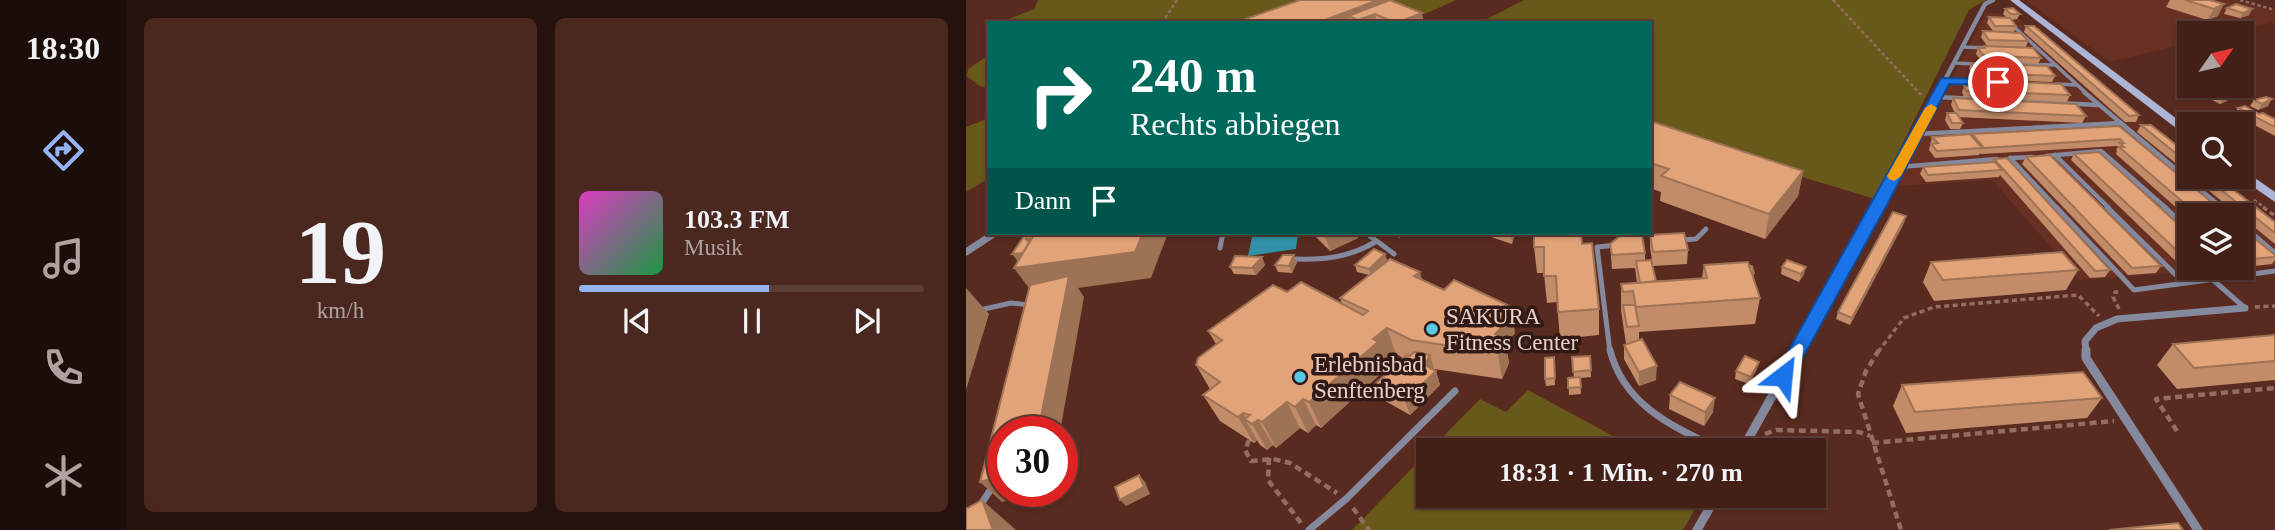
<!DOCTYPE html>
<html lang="de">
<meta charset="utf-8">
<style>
body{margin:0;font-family:"Times New Roman",serif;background:#4a2820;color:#f1f3f6;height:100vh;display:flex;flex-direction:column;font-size:26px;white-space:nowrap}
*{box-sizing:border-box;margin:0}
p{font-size:23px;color:#afa3a1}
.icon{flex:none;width:38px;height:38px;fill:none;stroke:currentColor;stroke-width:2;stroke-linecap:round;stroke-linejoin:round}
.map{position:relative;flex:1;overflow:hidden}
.side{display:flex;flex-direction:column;gap:18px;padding:18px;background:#25120d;width:840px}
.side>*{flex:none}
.hud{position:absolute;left:21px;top:21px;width:665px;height:214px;border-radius:0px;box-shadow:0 2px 5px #0004,0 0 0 2px #5b3e36;background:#00695c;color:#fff;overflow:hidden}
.needle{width:46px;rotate:56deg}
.fabs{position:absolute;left:1211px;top:21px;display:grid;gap:14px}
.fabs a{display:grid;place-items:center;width:77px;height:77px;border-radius:0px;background:#432017;box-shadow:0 2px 5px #0004,0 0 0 2px #5b3e36;font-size:35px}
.speed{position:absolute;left:21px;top:416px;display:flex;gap:14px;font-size:35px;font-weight:700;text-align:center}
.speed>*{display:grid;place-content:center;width:91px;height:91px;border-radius:50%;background:#432017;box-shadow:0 2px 5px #0004,0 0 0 2px #5b3e36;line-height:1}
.speed .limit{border:10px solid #d22;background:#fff;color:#111}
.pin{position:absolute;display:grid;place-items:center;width:60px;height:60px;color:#fff;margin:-30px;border:4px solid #fff;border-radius:50%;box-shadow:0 2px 7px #0007}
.me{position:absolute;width:77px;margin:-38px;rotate:29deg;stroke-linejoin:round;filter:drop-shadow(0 0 5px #0008)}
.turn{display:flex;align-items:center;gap:24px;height:147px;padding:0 28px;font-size:32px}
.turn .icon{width:91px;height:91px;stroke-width:2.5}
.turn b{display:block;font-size:49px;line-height:60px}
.then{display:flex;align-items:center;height:66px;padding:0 28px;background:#0003;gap:14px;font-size:26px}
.side .tile{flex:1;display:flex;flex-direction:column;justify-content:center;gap:10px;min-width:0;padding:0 24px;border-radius:10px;background:#4a2820}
.side .dial{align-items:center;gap:0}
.dial b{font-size:91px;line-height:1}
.song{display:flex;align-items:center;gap:21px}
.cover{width:84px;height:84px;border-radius:10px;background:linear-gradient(135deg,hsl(310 70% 55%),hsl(140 70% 35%))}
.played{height:7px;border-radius:4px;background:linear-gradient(90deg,#95b2f1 55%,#5b3e36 55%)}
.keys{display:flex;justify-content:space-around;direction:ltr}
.side .tiles{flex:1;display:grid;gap:18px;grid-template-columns:repeat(2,1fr)}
.trip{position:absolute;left:450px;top:438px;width:410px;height:70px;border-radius:0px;background:#432017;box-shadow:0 2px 5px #0004,0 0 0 2px #5b3e36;font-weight:600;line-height:70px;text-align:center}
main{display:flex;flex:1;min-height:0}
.menu{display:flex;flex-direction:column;width:126px;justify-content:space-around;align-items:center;background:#1b0d09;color:#afa3a1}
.menu .icon{width:49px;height:49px}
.menu .selected{color:#95b2f1}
.menu b{font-size:32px;color:#f1f3f6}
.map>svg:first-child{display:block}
.built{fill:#673023;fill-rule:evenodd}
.green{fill:#685819}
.water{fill:#2f92a7}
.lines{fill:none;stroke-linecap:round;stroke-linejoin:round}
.path-far2{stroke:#946c62;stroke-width:2.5;stroke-dasharray:3.5 2.5;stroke-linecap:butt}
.path-far1{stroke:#946c62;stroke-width:3.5;stroke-dasharray:5 3.5;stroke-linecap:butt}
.path{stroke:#946c62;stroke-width:4.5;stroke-dasharray:7 4.5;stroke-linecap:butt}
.lane-far3{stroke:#84899e;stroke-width:3.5}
.lane-far2{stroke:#84899e;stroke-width:4.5}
.lane-far1{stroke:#84899e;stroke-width:5}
.lane{stroke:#84899e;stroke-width:7}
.street-far3{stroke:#84899e;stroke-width:4.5}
.street-far2{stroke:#84899e;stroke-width:6}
.street-far1{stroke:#84899e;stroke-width:7}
.street{stroke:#84899e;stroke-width:9}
.secondary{fill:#adb5d7;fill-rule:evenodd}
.wall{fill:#c28c68}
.shaded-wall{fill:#9e7255}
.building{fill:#e2a379;stroke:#9e7255;stroke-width:2}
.route{fill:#1a73e8;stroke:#114b97;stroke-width:2}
.slow{fill:#f59e0b}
.poi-dot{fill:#57c9e2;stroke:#301a15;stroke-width:2.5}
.labels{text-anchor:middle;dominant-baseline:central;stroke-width:7;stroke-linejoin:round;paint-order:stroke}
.poi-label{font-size:23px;fill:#edcec6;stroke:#301a15;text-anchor:start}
</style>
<main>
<nav class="menu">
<b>18:30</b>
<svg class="icon selected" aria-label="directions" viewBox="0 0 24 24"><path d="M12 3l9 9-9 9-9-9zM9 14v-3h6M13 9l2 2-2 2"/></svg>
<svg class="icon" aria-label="music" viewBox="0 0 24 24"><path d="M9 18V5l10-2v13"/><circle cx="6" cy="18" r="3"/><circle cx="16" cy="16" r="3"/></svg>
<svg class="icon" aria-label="phone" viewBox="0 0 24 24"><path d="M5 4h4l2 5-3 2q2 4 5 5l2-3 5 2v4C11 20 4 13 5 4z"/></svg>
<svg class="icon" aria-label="climate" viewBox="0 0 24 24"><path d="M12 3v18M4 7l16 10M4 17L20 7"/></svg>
</nav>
<section class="side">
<div class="tiles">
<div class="tile dial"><b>19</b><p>km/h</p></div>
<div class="tile">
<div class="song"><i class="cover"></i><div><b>103.3 FM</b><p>Musik</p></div></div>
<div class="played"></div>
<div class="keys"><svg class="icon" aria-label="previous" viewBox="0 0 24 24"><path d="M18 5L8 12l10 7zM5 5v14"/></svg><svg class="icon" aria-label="pause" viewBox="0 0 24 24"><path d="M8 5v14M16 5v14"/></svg><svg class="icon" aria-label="next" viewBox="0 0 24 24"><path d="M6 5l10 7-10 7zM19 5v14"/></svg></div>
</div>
</div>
</section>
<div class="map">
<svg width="1309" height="530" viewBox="0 0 1309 530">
<rect width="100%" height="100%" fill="#592a1f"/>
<g class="built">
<path d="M1060 0H1270L1309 12V22L1263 33H1223V43L1144 62Z"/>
<path d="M1020 12 1049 15 1223 160V177H1243L1309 231V266L1114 280 1026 180 932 186ZM1223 215H1276V268H1223Z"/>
</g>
<g class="green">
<path d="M72 0H391L327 23 38 21 68 9Z"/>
<path d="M421 0H490L459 14Z"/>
<path d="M558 0H1020L1003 10 909 199 684 131V23H513Z"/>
<path d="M23 55V89L12 85 1 76 2 69Z"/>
<path d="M23 118V178L0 192V127Z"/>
<path d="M562 390 673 450H464L514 399 540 412Z"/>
<path d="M462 452V495H737L717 530H386Z"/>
</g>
<path class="water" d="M287 233H332L330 249 282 256Z"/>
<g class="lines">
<g class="path-far2">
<path d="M867 0 957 97"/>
<path d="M1274 0 1309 10"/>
<path d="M196 23 211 0"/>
<path d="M1216 143 1223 148"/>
<path d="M1288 200 1299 208"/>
</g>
<g class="path-far1">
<path d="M1297 207 1309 216"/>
<path d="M1289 307 1309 306"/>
<path d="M1153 309 1147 297 1149 292H1155"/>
<path d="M912 352 938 318 968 307 1112 295 1133 316"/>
</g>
<g class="path">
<path d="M913 350 900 371 892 394 935 530"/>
<path d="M1211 431 1190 399 1309 388"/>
<path d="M799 434 810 430 893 432 904 436"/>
<path d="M283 440 279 450 285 461 307 459 324 463 371 493"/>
<path d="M906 443 1148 421"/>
<path d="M303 458 302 480 335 523"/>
<path d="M387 508 403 530"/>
</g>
<g class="lane-far3">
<path d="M1045 24 1120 93"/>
<path d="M996 47 1023 48"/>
<path d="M988 63 1010 64"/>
<path d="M1041 64 1090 65"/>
<path d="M979 80 1006 81"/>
<path d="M1090 84 1111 85"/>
</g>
<g class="lane-far2">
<path d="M1118 92 1256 208"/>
<path d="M970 97 1133 105"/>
<path d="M951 134 1155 123"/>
<path d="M1089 155 1143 208"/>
<path d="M1080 156 1135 151 1200 208"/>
<path d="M1044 158 1091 208"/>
<path d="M1045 158 1066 157"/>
<path d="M933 167 1031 159"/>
</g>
<g class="lane-far1">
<path d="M1090 207 1168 290 1309 271"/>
<path d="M1141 207 1218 283"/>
<path d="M1198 207 1223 229"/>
<path d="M1254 207 1264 215"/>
<path d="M1276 225 1309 253"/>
<path d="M400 233 428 254"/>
<path d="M713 240 730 239 740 229"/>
<path d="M254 248 257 233"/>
<path d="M330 259C359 260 384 257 409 242"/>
<path d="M1246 279 1279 308"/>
<path d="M0 313 45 303 64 305"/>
<path d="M644 352 631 247 651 245"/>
</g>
<g class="lane">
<path d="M644 350C658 406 708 427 756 450"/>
<path d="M13 507 27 486"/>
<path d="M343 530 380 499 489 391"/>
</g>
<path class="street-far3" d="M972 93 1019 4 1027 0"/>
<path class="street-far2" d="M912 208 973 92"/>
<g class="street-far1">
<path d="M0 252 29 233"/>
<path d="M831 352 913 207"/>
<path d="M1120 352 1119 341 1130 328 1151 319 1279 308"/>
</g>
<g class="street">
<path d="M1120 350V358L1232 530"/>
<path d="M776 450 832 350"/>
<path d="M731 530 751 495"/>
</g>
<g class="secondary">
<path d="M1044 0H1053L1223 128V136L1219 135Z"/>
<path d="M1276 169 1309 192V202L1273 177H1276Z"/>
</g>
</g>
<g class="wall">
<path d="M334 0 458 23H268Z"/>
<path d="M1204 0H1244L1252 16 1241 20 1200 7Z"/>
<path d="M1261 8 1283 15 1274 18 1258 14Z"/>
<path d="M1039 9 1054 14 1051 19 1045 20 1050 26 1048 32 1027 31 1021 23 1023 17 1041 18 1037 14Z"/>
<path d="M1060 26 1173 115 1170 122H1159L1058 32Z"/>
<path d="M1017 31 1062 41 1060 47 1021 46 1015 37Z"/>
<path d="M1018 46 1075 58 1072 64 1015 61 1010 54 1012 48H1017Z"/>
<path d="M1005 63 1089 76 1086 82 1009 79 1003 69Z"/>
<path d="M1001 80 1104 95 1101 102 998 97 996 92Z"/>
<path d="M1251 88 1261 101 1254 104 1240 97 1244 90Z"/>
<path d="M987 98 1120 116 1116 123 992 117 997 123 994 129H984L979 120 981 113H989L985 105Z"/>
<path d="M1288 100 1302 106 1292 110 1284 106Z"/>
<path d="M1272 108 1309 119V136L1268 114Z"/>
<path d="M684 121 837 171 832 196 799 239 694 201 695 192 684 188Z"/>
<path d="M1175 125 1223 155V174L1171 132Z"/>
<path d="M1153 126 1261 215H1223V219L1150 154 1151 151 1150 150 1152 147 1151 146 1015 154 1014 153 1013 155 969 158 963 150 966 137 1005 136 1006 134Z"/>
<path d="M1108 154 1223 234V268H1250L1249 269 1220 271 1105 160Z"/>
<path d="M1060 157 1195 266 1190 273 1162 275 1056 164Z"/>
<path d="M1028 159 1144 270 1139 277 1124 278 1034 175 1033 177 960 182 954 174 957 167 1026 163Z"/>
<path d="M1226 177H1251L1309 222V244L1276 217V215H1273Z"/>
<path d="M938 223 884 325 870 319 872 312Z"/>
<path d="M1276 228 1309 255V260L1306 264 1278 267 1276 265Z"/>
<path d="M347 233H390L392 238 364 251 348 235Z"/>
<path d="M513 233H549L546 244Z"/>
<path d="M684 235 722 250 721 264 687 266 684 248Z"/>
<path d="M616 244 633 309V335L594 339 591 302 581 303 578 273H571L568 247Z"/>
<path d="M644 244 679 253V260L690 281 736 278 738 265 783 266 788 273 787 277 794 298 789 324 673 332V340L690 380 673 386 658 359V345L660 344 655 310V284L671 283 669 268 646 269Z"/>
<path d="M419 254 421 261 456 280 549 333 541 341 543 350 541 352 543 363 536 379 468 369 470 371 474 385 444 415 414 398 409 384 437 358 430 354 419 363 421 368 355 428 350 425 342 433 334 428 310 448 307 445 301 450 294 445 291 440 288 443 254 421 237 395 244 389 230 365 250 344 242 331 321 292 376 304 374 298 403 275 391 272 389 265Z"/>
<path d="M328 255 331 262 326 273 312 272 309 265Z"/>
<path d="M965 262 1112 270 1100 290 968 301 957 282Z"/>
<path d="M299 265 290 275 268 274 264 267Z"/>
<path d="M816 267 838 274 833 282 815 274Z"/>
<path d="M1309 335V380L1211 389 1191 365 1207 344Z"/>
<path d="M624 356 625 377 614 378 615 394 603 395 602 378H608L606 357Z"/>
<path d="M588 357 589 385 580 386 579 379Z"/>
<path d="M791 369 783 384 769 379 770 371Z"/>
<path d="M936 385 1136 398 1121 418 940 433 927 406Z"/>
<path d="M704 395 747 412 738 426 703 409Z"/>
</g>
<g class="shaded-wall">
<path d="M412 0H424L409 14 411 23H393L392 20 382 16 384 23H351Z"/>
<path d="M1258 4 1252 16 1241 20 1248 9Z"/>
<path d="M1286 9 1283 15 1274 18 1277 13Z"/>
<path d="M456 13 458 23H430Z"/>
<path d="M1265 95 1261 101 1254 104 1258 97Z"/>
<path d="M1306 99 1302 106 1292 110 1296 104Z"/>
<path d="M837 171 832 196 799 239 803 214Z"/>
<path d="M940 216 938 223 884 325 886 318Z"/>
<path d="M177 233H202L185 278 112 288 118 297 94 432H72L68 295 48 268 56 267 46 254 60 239Z"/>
<path d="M369 233H390L392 238 364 251 359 237Z"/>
<path d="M432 233H443L433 238Z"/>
<path d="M545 233H549L546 244Z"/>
<path d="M419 254 421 261 405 276 403 269Z"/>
<path d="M328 255 331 262 326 273 323 266Z"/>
<path d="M296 257 299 265 290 275 286 268Z"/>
<path d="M840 267 838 274 833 282 835 274Z"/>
<path d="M454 272 461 298 448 276Z"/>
<path d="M0 288 23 314 0 390Z"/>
<path d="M546 307 549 333 541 341 543 350 541 352 543 363 536 379 529 334 532 321Z"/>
<path d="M421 328 430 354 419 363 421 368 355 428 343 402 407 339Z"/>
<path d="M464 355 468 369 470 371 474 385 444 415 439 401Z"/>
<path d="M793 362 791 369 783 384 785 377Z"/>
<path d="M691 366 690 380 673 386V372Z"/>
<path d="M749 398 747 412 738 426 739 412Z"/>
<path d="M337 399 350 425 342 433 329 407Z"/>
<path d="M321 402 334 428 310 448 296 422Z"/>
<path d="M277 413 281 420 279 419 291 440 288 443 272 417Z"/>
<path d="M292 420 307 445 301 450 286 424Z"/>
<path d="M37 475V492H68L36 502 14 482Z"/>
<path d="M173 475 179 482 184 494 160 506 154 500Z"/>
<path d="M16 500 50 530H27Z"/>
</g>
<g class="building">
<path d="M334 0H412L351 23H268Z"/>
<path d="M424 0 456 13 430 23 409 14 392 20 382 16Z"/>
<path d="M1219 0H1244L1258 4 1248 9Z"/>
<path d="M1270 4 1286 9 1277 13 1261 8Z"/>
<path d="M1047 8 1054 14H1045L1039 9Z"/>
<path d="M1023 17 1044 18 1050 26H1029Z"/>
<path d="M1060 26H1068L1173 115 1163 116Z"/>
<path d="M1017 31 1055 33 1062 41 1023 40Z"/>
<path d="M1018 46 1067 48 1075 58 1017 55 1012 48H1019Z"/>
<path d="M1005 63 1081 66 1089 76 1011 73Z"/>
<path d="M1001 80 1095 84 1104 95 1000 91 998 86H1004Z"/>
<path d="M1251 88 1265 95 1258 97 1244 90Z"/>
<path d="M1300 97 1306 99 1296 104 1288 100Z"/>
<path d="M987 98 1110 104 1120 116 993 110Z"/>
<path d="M1279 106 1293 114 1297 113 1309 119V127L1272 108Z"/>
<path d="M981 113H990L997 123H986Z"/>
<path d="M684 121 837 171 803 214 695 176 703 169 684 163Z"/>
<path d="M1175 125H1185L1223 155V164Z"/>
<path d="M1153 126 1261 215H1232L1153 147H1158L1154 143H1158L1154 139 1018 148 1006 134Z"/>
<path d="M1004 134 1016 148 971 151 965 144 972 143 966 137Z"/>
<path d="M1133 152 1223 234V262L1108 154Z"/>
<path d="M1084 155 1195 266 1166 268 1060 157Z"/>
<path d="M1041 158 1144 270 1129 271 1028 159Z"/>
<path d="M1029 162 1036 170 962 175 957 167Z"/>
<path d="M1239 177H1251L1309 222V233Z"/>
<path d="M927 212 940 216 886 318 872 312Z"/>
<path d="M1276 228 1309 255V257L1283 259 1276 253Z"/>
<path d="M60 233H63L60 239 63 243 57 253 46 254Z"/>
<path d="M63 233H177L169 252 48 268 66 238 60 239Z"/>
<path d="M354 233H369L359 237Z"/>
<path d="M568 233H615L616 244 626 243 633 309 592 312 590 276H578V247H568Z"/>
<path d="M718 233 722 250 687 252 684 235Z"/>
<path d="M676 235 679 253 646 255 644 244 654 236Z"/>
<path d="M408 249 419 254 403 269 389 265Z"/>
<path d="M1096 252 1112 270 977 280 965 262Z"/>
<path d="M317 255H328L323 266 309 265Z"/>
<path d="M269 256 296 257 286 268 264 267Z"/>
<path d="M424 259 454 272 448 276 478 290 488 280 546 307 532 321 539 324 529 334 538 337 531 353 445 340 421 328 407 339 412 342 343 402 337 399 329 407 321 402 296 422 292 420 286 424 279 419 284 415 277 413 272 417 237 395 254 382 230 365 232 358 256 340 242 331 307 285 321 292 335 282 397 315 402 311 374 298Z"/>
<path d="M685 260 690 281 674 283 670 261Z"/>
<path d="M821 260 840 267 835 274 816 267Z"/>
<path d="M782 262 794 298 670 307 667 291 657 292 655 284 741 278 738 265Z"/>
<path d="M783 266H786L788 273H786Z"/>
<path d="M103 276 72 432H37V475L14 482 64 285Z"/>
<path d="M657 305H669L673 326 661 327Z"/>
<path d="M1309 335V361L1228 368 1207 344Z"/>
<path d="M676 339 691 366 673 372 658 345Z"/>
<path d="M448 352 464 355 459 365 470 371 439 401 409 384 441 355 444 356Z"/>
<path d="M624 356 625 370 607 372 606 357Z"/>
<path d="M779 356 793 362 785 377 770 371Z"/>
<path d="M588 357 589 378 579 379V358Z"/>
<path d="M1117 372 1136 398 949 412 936 385Z"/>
<path d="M614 377 615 387 602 388V378Z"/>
<path d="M714 382 749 398 739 412 704 395Z"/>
<path d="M173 475 178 487 154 500 149 487Z"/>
<path d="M16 500 27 530H0V509Z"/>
<path d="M1212 523 1217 530H1143Z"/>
</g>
<path class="route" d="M975 78 1032 79 1037 82 1032 85 983 84 922 203 824 381 817 384 811 381 808 376 811 371Z"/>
<path class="slow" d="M965 104 971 108 935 176 928 181 923 179 921 176 959 108Z"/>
<g class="poi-dot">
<circle cx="466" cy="329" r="7"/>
<circle cx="334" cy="377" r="7"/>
</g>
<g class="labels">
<g class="poi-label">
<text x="480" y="316">SAKURA<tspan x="480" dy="26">Fitness Center</tspan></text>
<text x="348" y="364">Erlebnisbad<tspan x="348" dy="26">Senftenberg</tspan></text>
</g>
</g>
</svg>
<div class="fabs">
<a><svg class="needle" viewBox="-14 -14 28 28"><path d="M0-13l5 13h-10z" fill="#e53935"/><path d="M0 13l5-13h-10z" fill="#afa3a1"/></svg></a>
<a><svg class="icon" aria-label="search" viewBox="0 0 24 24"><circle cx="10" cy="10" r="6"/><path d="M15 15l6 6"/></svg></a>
<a><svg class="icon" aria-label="layers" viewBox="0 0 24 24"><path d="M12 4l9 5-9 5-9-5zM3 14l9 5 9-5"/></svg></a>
</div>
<div class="speed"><div class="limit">30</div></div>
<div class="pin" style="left:1032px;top:82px;background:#d93025"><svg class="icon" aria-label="arrive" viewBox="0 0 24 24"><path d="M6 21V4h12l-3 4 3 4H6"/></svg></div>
<svg class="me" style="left:817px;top:376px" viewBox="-20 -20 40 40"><path d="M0-17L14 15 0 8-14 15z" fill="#1a73e8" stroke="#fff" stroke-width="4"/></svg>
<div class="trip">18:31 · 1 Min. · 270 m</div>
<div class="hud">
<div class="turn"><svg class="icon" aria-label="right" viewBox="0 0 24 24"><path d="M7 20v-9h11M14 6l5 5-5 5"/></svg><div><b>240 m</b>Rechts abbiegen</div></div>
<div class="then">Dann<svg class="icon" aria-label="arrive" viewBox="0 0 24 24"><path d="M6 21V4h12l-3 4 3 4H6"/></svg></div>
</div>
</div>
</main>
